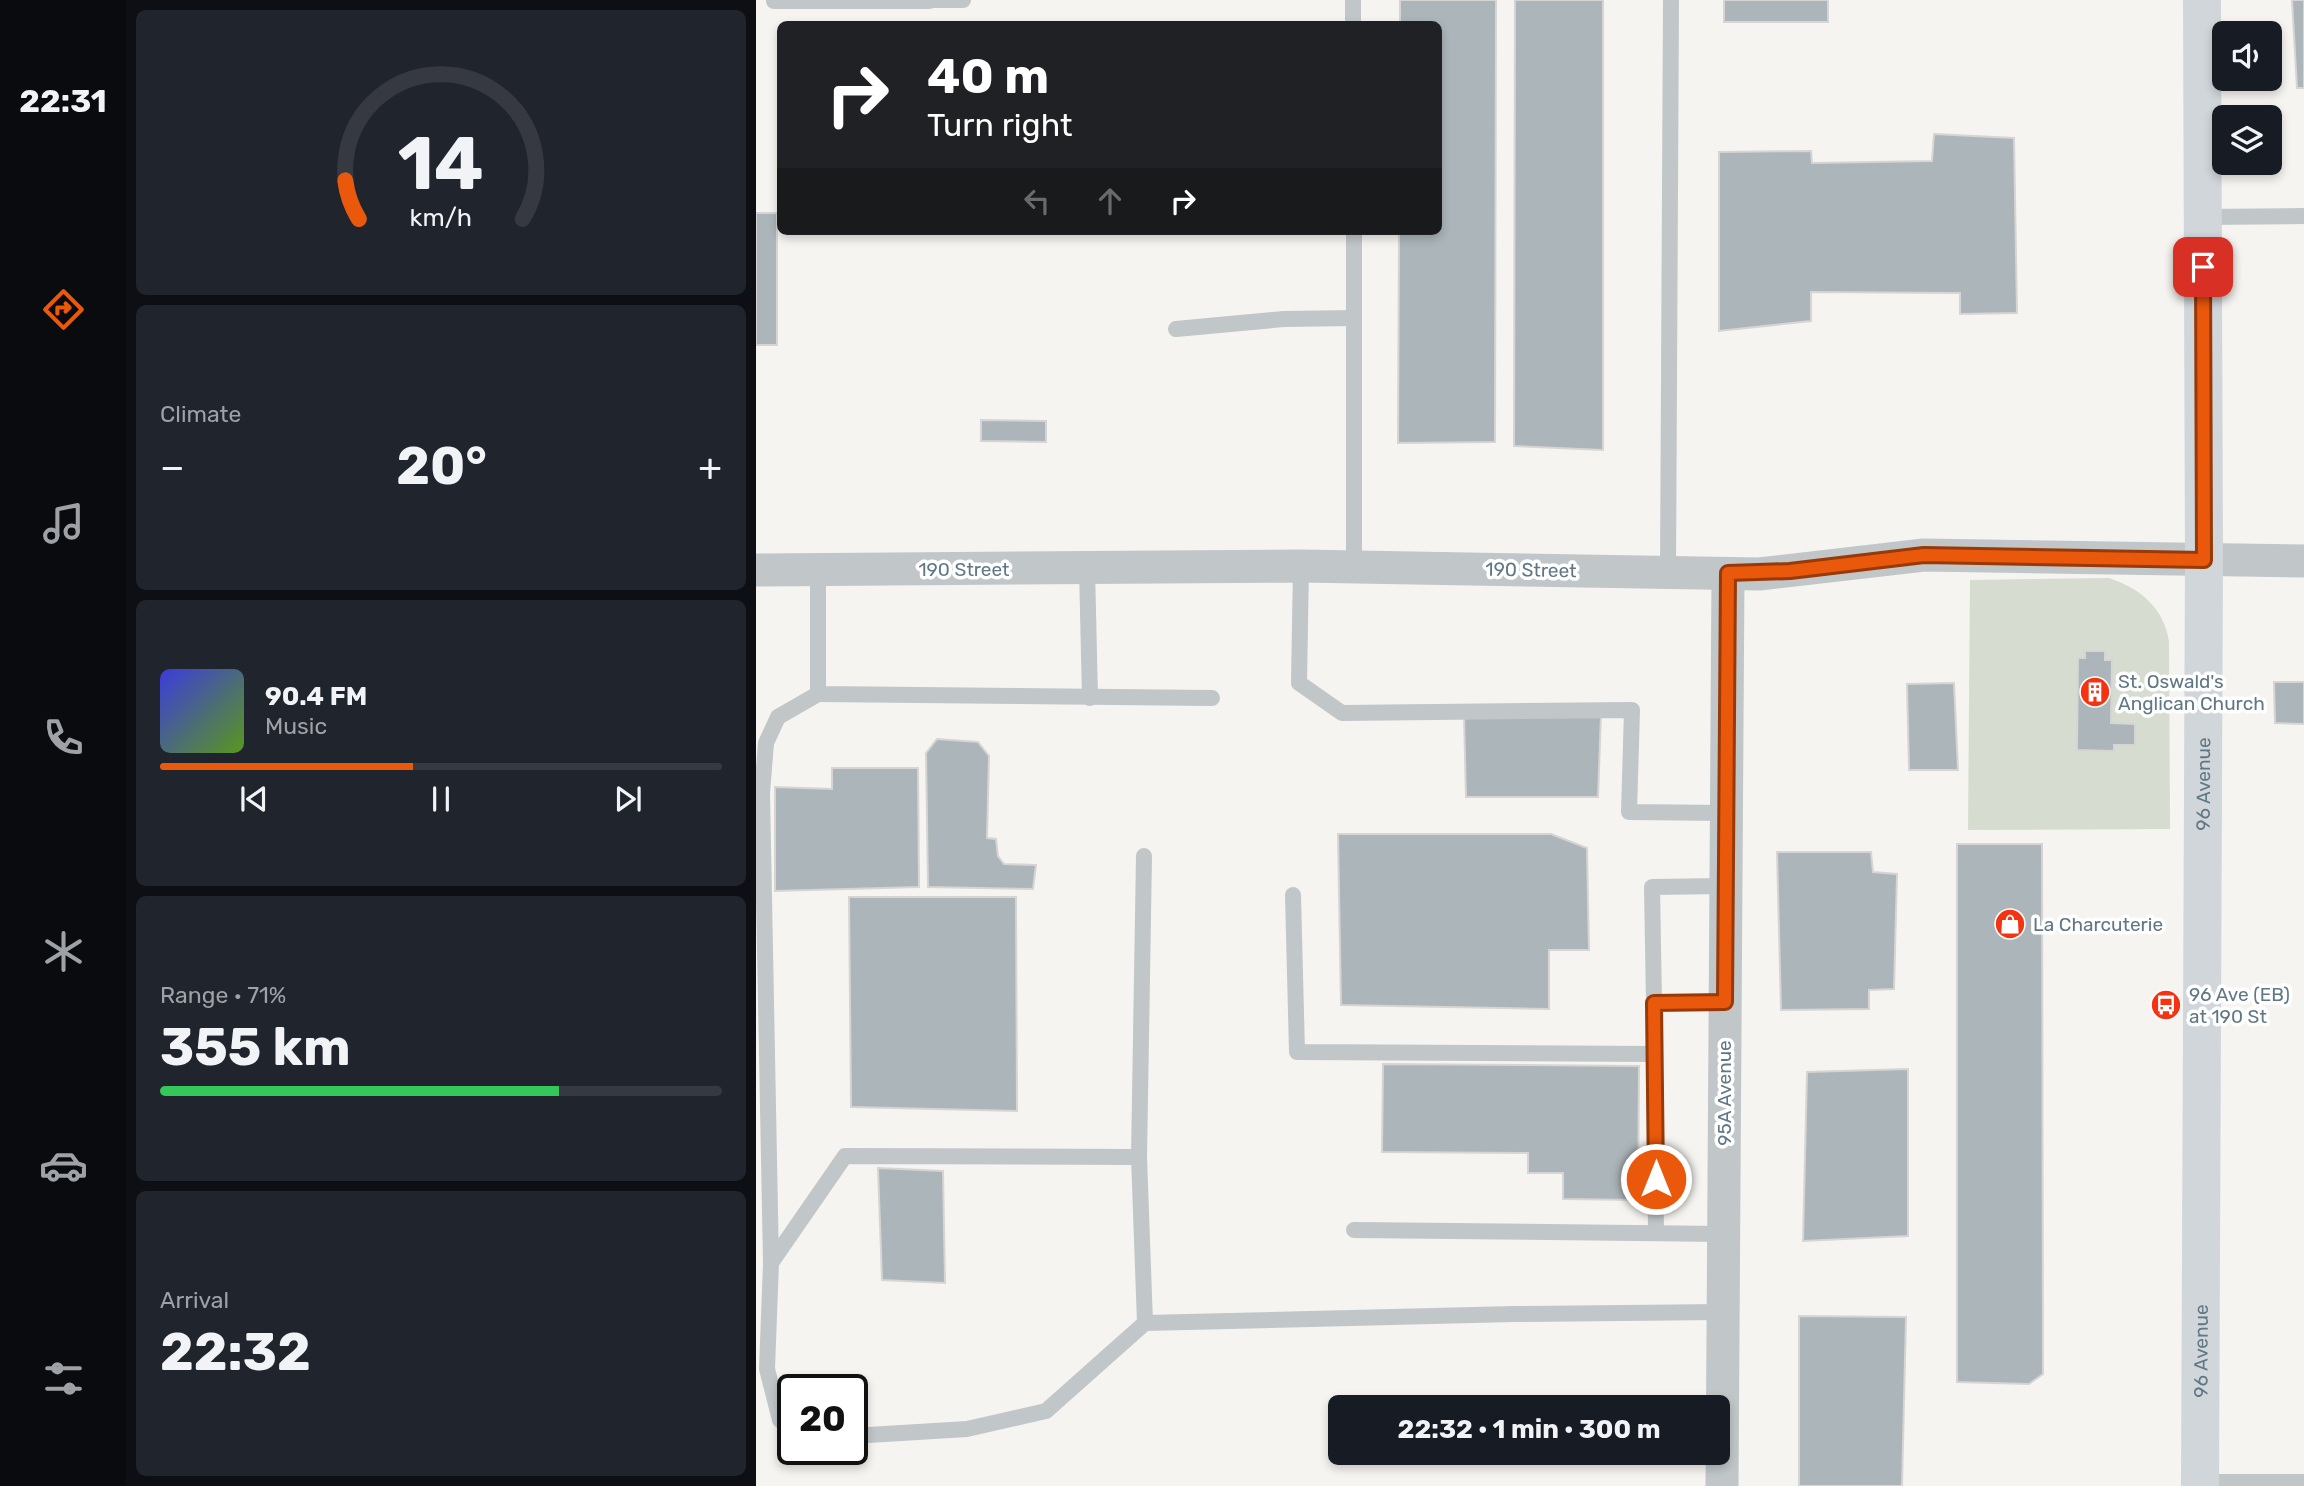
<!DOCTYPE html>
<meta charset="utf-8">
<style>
body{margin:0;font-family:Rubik,sans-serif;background:#20242c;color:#f1f3f6;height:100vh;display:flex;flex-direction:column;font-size:26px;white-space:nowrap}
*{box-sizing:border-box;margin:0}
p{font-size:23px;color:#9ea1a6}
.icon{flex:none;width:38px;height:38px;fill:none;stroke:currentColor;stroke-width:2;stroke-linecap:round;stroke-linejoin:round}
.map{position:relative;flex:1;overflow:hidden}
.panel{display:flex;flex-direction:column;gap:10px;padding:10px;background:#0d0f14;width:630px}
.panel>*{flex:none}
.top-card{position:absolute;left:21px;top:21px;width:665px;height:214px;border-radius:10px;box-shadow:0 4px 10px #0003;background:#202124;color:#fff;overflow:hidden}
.fabs{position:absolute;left:1456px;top:21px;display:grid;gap:14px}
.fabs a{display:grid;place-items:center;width:70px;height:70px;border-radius:10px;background:#171b24;box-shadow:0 4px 10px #0003;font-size:35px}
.speed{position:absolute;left:21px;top:1374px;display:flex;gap:14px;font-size:35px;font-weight:700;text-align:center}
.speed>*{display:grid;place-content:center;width:91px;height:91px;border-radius:50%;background:#171b24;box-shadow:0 4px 10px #0003;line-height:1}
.speed .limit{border:4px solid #111;border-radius:10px;background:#fff;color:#111}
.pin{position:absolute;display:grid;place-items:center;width:60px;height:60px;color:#fff;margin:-30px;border-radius:14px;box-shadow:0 4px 10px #0006}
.me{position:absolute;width:77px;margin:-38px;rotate:0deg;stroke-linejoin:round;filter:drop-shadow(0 0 5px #0008)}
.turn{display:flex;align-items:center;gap:24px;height:147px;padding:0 35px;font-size:32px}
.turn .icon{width:91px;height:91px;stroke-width:2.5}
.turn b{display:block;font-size:49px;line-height:60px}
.lanes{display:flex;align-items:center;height:66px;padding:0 35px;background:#0003;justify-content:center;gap:35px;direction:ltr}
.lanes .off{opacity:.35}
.big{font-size:52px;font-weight:700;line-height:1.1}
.panel .widget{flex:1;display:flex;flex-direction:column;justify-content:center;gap:10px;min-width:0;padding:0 24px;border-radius:10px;background:#20242c}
.panel .dial{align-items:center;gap:0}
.dial svg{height:182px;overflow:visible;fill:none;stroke:#363941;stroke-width:7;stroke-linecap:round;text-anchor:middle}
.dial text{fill:#f1f3f6;stroke:none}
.song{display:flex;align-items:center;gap:21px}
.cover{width:84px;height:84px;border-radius:10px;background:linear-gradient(135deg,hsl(240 70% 55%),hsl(90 70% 35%))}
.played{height:7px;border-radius:4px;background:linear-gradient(90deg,#ea580c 45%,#363941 45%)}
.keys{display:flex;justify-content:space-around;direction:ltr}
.heat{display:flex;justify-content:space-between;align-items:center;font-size:38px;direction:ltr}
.charge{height:10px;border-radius:5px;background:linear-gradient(90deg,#34c759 71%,#363941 0)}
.trip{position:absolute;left:572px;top:1395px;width:402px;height:70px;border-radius:10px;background:#171b24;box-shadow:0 4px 10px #0003;font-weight:700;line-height:70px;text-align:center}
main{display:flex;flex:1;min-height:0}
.tabs{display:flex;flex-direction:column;width:126px;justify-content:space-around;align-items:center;background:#090b0e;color:#9ea1a6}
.tabs .icon{width:49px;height:49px}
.tabs .current{color:#ea580c}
.tabs b{font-size:32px;color:#f1f3f6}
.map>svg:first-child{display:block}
.green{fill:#d6dcd0}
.building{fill:#acb5b9;stroke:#d6d5d3;stroke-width:2}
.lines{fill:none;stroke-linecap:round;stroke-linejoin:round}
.service{stroke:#c1c6c9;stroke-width:16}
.minor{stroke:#c1c6c9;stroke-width:33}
.secondary{stroke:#d0d6da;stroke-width:38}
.route-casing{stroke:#983908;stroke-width:18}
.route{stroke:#ea580c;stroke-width:12}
.labels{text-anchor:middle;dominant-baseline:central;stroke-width:7;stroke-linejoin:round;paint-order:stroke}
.street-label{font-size:19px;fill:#607784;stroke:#fff}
.poi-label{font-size:19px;fill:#607784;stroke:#fff;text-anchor:start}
</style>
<main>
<nav class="tabs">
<b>22:31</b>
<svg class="icon current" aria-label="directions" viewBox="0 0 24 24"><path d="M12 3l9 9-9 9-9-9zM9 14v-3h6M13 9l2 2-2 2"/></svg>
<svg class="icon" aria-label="music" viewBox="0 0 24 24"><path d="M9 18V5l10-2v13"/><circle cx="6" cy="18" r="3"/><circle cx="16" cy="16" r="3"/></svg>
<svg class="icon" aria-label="phone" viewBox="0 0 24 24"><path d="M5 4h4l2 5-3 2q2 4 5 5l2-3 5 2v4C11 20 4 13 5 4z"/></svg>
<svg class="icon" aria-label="climate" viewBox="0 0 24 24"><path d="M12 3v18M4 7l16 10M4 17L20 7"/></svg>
<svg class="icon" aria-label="car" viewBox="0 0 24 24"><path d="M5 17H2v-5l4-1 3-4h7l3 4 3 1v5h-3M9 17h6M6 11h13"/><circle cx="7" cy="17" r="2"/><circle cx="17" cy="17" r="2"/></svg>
<svg class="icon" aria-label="filters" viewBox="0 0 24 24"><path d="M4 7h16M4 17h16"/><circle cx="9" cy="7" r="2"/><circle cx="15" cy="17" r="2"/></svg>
</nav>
<section class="panel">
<div class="widget dial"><svg viewBox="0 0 100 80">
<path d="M14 69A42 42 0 1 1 86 69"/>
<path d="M14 69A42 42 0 0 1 8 52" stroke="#ea580c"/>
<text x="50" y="56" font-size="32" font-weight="700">14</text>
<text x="50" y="72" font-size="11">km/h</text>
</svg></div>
<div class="widget"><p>Climate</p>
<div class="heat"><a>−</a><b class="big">20°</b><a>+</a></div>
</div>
<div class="widget">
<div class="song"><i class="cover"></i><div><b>90.4 FM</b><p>Music</p></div></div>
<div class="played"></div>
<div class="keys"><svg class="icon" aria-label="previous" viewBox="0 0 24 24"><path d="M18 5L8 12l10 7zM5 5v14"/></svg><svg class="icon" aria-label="pause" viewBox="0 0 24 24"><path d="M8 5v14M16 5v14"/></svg><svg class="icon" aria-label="next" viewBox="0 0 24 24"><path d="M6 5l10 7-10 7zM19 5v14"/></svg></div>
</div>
<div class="widget"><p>Range · 71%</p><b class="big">355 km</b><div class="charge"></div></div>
<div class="widget"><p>Arrival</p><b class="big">22:32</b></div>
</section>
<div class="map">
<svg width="1548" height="1486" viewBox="0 0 1548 1486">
<rect width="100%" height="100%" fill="#f5f4f0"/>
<path class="green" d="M1353 578C1385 589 1408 608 1413 642L1414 829 1212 830 1214 580Z"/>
<g class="building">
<path d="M644 0H740L739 442 642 443 643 231H682V24H644Z"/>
<path d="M759 0H847V450L758 446Z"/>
<rect x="968" y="0" width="104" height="22"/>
<path d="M1536 0H1548V88H1541Z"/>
<path d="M1178 134 1258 138 1261 313 1204 314V293L1055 292V321L963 331V152L1055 151 1056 163 1176 161Z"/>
<rect x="0" y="213" width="21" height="132"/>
<path d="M225 420 290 421V442L225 441Z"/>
<path d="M1329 651H1349V660H1356L1355 723 1379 724V745H1358V751L1321 750 1322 658H1329Z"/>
<path d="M1518 682H1548V724L1519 723Z"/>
<path d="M1198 683 1202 770H1153L1151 684Z"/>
<path d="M845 714 842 797H710L708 716Z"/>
<path d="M181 739 222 742 233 756 231 838 240 839 242 856 248 864 280 865 277 889 172 887 170 753Z"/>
<path d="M76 768H162L163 887 19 891V787L76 789Z"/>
<path d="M582 834H795L831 848 833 950H793V1009L585 1005Z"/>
<path d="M1201 844H1286L1287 1374 1273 1384 1201 1382Z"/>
<path d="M1021 852H1115L1117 872 1141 874 1138 989 1113 990V1009L1025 1010Z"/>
<path d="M93 897H260L261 1111 95 1107Z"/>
<path d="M627 1064 883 1066 882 1200 807 1199V1173H772V1153L626 1152Z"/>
<path d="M1152 1069V1236L1047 1241 1051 1072Z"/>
<path d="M122 1168 187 1171 189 1283 126 1280Z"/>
<path d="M1043 1316 1150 1317 1146 1486H1043Z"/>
</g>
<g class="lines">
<g class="service">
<path d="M173 0H207"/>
<path d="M597 0V24"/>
<path d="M18 1H173"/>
<path d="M1447 217 1548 216"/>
<path d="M598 231V567"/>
<path d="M420 329 528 319 598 318"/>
<path d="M545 566 543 683 586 713 876 710 873 812 969 813"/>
<path d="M331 568 334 698"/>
<path d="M62 569V694L456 698"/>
<path d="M912 572 915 0"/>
<path d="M537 895 541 1052 899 1054"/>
<path d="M969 1002 898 1003 896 887 969 886"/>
<path d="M898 1003 900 1233"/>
<path d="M383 1157 388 856"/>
<path d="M598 1230 968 1234"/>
<path d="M15 1263 89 1156 383 1157 389 1323"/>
<path d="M37 1431 24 1420 11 1369 15 1263 6 793 10 743 22 717 62 694"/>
<path d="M96 1436 211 1429 290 1411 389 1323 758 1314 967 1312"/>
<path d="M1444 1482H1548"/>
</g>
<g class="minor">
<path d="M0 570 545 566 1003 574 1168 555 1548 561"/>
<path d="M966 1486 972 574"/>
</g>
<path class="secondary" id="s1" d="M1444 1486 1448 560 1446 0"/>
</g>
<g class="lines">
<g class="route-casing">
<path id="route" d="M900 1179 898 1003 969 1002 972 573 1034 571 1168 555 1448 560 1447 267"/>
</g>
<use href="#route" class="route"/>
</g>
<defs>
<g id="building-disc" transform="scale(1.575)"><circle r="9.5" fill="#f33311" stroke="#fff"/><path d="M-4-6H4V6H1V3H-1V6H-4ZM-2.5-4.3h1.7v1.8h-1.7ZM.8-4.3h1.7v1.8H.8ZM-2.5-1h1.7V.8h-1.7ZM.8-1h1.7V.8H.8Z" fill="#fff"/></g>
<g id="shop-disc" transform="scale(1.575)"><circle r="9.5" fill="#f33311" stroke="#fff"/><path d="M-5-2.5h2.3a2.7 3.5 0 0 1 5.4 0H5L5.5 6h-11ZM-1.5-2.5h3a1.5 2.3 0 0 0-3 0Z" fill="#fff"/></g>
<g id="bus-disc" transform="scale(1.575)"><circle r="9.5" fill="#f33311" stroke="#fff"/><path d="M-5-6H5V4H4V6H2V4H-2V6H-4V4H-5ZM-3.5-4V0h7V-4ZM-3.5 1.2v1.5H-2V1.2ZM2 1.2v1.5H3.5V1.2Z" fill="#fff"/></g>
</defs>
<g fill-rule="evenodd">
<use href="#building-disc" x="1339" y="692"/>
<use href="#shop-disc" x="1254" y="924"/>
<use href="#bus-disc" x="1410" y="1005"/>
</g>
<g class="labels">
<g class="street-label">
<text x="208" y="569">190 Street</text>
<text transform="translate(775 570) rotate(1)">190 Street</text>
<text stroke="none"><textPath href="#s1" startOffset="702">96 Avenue</textPath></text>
<text transform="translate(968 1093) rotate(-90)">95A Avenue</text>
<text stroke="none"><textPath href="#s1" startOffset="135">96 Avenue</textPath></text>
</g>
<g class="poi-label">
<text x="1362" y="681">St. Oswald's<tspan x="1362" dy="22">Anglican Church</tspan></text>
<text x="1277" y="924">La Charcuterie</text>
<text x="1433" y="994">96 Ave (EB)<tspan x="1433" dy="22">at 190 St</tspan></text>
</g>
</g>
</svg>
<div class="fabs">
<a><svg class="icon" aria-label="sound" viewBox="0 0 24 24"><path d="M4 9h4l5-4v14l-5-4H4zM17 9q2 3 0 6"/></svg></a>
<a><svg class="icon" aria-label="layers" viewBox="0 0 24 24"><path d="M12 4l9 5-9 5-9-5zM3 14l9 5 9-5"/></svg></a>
</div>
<div class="speed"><div class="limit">20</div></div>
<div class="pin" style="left:1447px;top:267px;background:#d93025"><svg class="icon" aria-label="arrive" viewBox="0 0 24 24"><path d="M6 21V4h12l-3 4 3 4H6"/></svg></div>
<svg class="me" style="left:900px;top:1179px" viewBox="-20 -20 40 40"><circle r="17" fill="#ea580c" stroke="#fff" stroke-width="3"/><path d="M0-11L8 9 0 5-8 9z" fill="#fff"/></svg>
<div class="trip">22:32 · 1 min · 300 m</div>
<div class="top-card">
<div class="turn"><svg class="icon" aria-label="right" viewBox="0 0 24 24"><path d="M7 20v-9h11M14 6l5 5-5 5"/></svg><div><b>40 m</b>Turn right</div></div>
<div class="lanes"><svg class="icon off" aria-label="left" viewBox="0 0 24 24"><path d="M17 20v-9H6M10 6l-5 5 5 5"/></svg><svg class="icon off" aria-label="ahead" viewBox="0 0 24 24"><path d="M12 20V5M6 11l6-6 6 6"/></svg><svg class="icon" aria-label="right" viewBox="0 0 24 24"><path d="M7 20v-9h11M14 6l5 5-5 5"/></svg></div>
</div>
</div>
</main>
